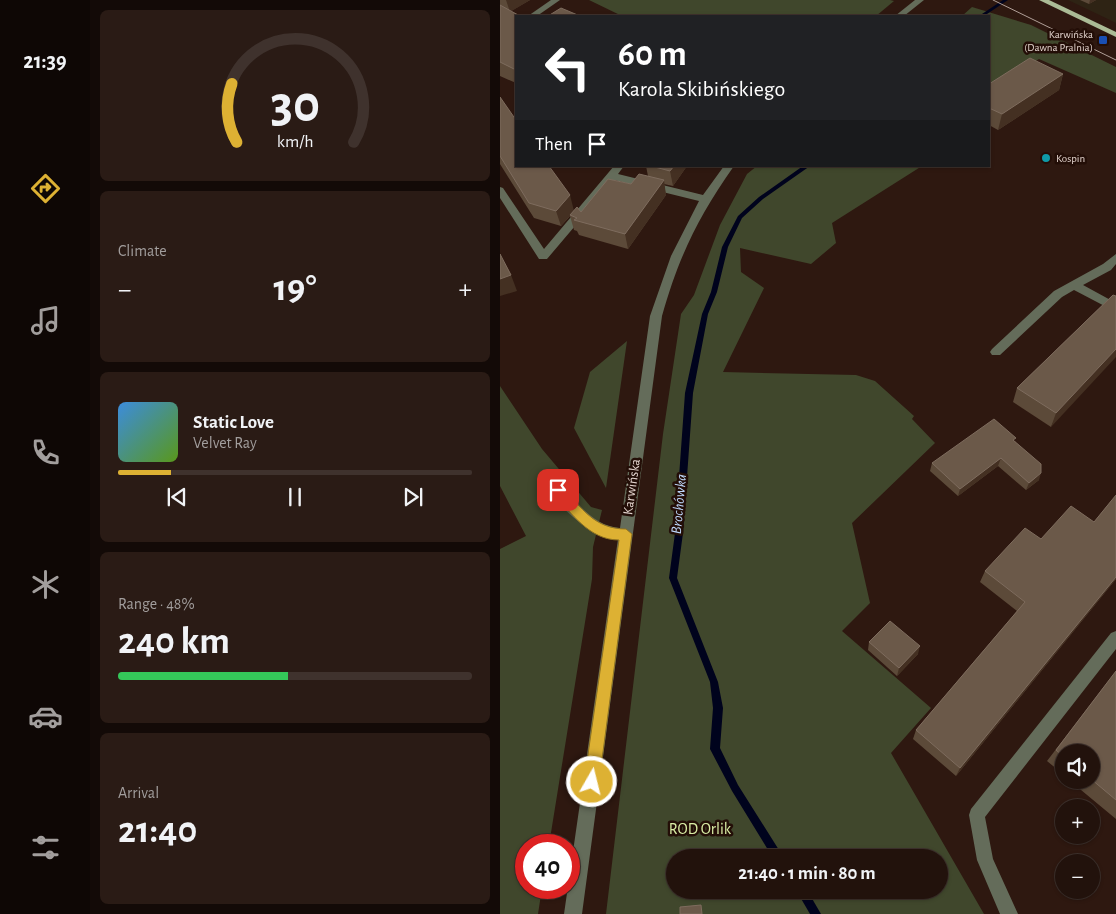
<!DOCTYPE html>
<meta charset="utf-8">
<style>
body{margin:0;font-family:"Alegreya Sans",sans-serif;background:#2a1b15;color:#f1f3f6;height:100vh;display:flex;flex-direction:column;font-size:19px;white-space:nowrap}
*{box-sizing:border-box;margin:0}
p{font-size:16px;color:#a29e9d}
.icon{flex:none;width:28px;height:28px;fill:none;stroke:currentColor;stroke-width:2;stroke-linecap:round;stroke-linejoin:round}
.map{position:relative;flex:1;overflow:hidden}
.side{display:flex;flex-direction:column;gap:10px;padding:10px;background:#130a07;width:410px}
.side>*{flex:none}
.hud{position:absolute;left:15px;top:15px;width:475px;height:152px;border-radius:0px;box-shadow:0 1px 4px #0004,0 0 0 1px #3f322d;background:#202124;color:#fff;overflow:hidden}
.buttons{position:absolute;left:555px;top:744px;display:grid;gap:10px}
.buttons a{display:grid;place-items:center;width:45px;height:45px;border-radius:50%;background:#22120c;box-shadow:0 1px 4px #0004,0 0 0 1px #3f322d;font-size:25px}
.speed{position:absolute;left:15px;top:834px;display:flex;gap:10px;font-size:25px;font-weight:700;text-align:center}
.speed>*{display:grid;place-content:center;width:65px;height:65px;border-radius:50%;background:#22120c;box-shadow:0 1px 4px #0004,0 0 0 1px #3f322d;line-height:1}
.speed .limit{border:8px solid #d22;background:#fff;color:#111}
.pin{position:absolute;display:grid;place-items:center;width:42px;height:42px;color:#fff;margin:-21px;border-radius:10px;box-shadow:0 2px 8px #0006}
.me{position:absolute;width:55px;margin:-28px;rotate:8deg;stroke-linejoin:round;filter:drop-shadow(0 0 4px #0008)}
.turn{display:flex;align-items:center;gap:18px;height:105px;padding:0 20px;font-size:22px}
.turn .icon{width:65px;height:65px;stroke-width:2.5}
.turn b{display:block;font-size:35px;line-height:42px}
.then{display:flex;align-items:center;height:48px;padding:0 20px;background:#0003;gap:10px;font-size:19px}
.big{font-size:38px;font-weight:700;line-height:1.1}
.side .tile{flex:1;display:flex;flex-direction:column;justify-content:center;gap:8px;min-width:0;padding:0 18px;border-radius:8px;background:#2a1b15}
.side .dial{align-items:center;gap:0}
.dial svg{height:130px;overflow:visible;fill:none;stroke:#3f322d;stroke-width:7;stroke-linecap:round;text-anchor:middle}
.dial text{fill:#f1f3f6;stroke:none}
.song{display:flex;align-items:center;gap:15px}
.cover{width:60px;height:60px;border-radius:8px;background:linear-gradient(135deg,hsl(210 70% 55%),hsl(90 70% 35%))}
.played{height:5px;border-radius:2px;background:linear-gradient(90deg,#ddb133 15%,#3f322d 15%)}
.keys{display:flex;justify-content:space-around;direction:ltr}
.heat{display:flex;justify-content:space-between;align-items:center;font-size:28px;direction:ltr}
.charge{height:8px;border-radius:4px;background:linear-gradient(90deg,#34c759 48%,#3f322d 0)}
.trip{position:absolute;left:166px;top:849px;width:282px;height:50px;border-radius:25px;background:#22120c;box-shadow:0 1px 4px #0004,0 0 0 1px #3f322d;font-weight:700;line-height:50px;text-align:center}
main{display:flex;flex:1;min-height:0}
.tabs{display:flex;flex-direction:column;width:90px;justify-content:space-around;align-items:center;background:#0e0705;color:#a29e9d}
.tabs .icon{width:35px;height:35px}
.tabs .active{color:#ddb133}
.tabs b{font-size:22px;color:#f1f3f6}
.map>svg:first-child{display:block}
.commercial{fill:#2e2314}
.green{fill:#40472c;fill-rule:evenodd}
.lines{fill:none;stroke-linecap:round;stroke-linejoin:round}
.stream{fill:#00031d;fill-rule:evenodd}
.minor{fill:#646c5a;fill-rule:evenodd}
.major{fill:#abbb96;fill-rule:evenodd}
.tram{stroke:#b09f98;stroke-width:1}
.wall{fill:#5c4a39}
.shaded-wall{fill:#443022}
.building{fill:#6b5949;stroke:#7e6c5e}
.route{fill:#ddb133;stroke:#907321}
.transit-dot{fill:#1a4fb4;stroke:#230e07;stroke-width:2}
.culture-dot{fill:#0f9aa8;stroke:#230e07;stroke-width:2}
.labels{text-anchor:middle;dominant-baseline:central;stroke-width:5;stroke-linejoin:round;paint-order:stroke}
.far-poi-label{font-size:11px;fill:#e3d4ce;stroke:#230e07;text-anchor:end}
.street-label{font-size:14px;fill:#e3d4ce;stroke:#230e07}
.water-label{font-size:15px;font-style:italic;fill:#bdd6fa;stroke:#230e07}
.near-park-label{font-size:16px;fill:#d9eda5;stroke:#230e07}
</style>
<main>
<nav class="tabs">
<b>21:39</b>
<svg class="icon active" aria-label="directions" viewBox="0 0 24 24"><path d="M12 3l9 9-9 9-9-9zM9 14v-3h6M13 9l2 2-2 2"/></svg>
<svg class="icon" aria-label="music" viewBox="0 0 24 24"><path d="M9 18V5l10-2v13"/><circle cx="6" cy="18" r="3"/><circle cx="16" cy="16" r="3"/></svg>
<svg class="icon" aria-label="phone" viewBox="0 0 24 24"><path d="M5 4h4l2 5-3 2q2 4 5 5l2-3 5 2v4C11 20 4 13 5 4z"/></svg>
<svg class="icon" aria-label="climate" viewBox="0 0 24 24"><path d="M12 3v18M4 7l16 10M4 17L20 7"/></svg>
<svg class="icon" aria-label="car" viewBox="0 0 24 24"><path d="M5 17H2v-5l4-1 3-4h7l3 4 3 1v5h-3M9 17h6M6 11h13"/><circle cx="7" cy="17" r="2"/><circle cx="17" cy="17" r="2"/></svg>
<svg class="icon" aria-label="filters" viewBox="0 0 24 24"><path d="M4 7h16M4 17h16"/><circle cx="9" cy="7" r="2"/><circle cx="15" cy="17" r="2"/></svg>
</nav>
<section class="side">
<div class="tile dial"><svg viewBox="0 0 100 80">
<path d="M14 69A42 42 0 1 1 86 69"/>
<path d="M14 69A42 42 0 0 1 11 33" stroke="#ddb133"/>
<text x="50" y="56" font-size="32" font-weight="700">30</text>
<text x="50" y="72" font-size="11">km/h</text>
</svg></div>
<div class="tile"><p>Climate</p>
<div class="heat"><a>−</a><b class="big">19°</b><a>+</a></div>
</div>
<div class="tile">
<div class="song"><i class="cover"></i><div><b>Static Love</b><p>Velvet Ray</p></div></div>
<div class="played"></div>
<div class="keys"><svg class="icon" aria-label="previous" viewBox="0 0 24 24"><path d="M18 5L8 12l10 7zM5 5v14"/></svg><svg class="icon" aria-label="pause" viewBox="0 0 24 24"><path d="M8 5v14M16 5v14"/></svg><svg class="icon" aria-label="next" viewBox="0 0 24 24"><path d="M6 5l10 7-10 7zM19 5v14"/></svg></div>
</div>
<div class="tile"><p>Range · 48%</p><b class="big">240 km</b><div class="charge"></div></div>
<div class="tile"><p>Arrival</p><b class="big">21:40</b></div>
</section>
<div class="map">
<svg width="616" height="914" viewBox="0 0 616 914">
<rect width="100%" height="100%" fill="#2e1810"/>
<path class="commercial" d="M568 0H616V23L610 20Z"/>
<g class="green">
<path d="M89 0H390L394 1 376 16H122Z"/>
<path d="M472 7 531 25 616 67V93L539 59 489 89V16H462Z"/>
<path d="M257 166H422L332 223 336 243 311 264 240 248 241 272 264 288 223 372 356 375 375 381 414 416 412 419 435 443 352 523 370 603 342 631 431 708 391 753 484 914H106L163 434 181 314 194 295 220 225 247 174ZM175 858H440V890H175Z"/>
<path d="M127 341 106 488 74 428 90 372Z"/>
<path d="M0 386 42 449 91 507 102 510 93 547 92 579 49 845H26V888H42L38 914H0V549L26 536 0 486Z"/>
</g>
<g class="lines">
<g class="stream">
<path d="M503 0H508L484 16H479Z"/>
<path d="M303 166H310L263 199 242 218 228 247 217 292 208 314 193 393 183 533 177 578 218 682 223 708 220 748 238 785 284 858H273L232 791 210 749 213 708 210 682 169 578 175 533 185 393 202 314 211 292 222 247 238 216 259 197Z"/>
<path d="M296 890H307L321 914H310Z"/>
</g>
<g class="minor">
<path d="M51 0H60L37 16H28Z"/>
<path d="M415 0H424L404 16H395Z"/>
<path d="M114 166H124L118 174 203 195 224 166H234C198 217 179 256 162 316L82 914H64L118 539C94 537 61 512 51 490L52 486 57 485 62 486C78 504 94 526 120 528L150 316 171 256 199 201 114 180 47 259H39L0 198V187L3 188 44 249Z"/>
<path d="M616 254V264L611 270 583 285 616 303V312L574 290 562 297 500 355H492L490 352 492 349 554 291 603 264Z"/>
<path d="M616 631V649L485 817 493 859 518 914H500L477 860 469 815 471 809 611 633Z"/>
</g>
<path class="major" d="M539 0H549L616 32V37Z"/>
<path class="tram" d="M493 0 616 60"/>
</g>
<g class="wall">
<path d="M0 0H30L11 11 16 16V83L0 76Z"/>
<path d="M580 0H596L589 4Z"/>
<path d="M563 74 559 90 498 130 489 125V84Z"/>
<path d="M0 97 74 211 81 212 148 176 146 166H187L173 186 164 184 166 195 128 249 79 235 77 231 74 230 70 216 61 226 34 218 0 164Z"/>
<path d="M613 295 551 427 513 402 517 388Z"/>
<path d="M515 441 539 480 526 490 498 466 458 496 430 471 432 463Z"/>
<path d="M616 495V579L456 776 413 739 416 730 517 611 480 582 485 571 541 539 594 522Z"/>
<path d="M369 642 418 654 397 676 368 650Z"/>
<path d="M616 671V819L569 780H591V752H564V775L547 761Z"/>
</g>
<g class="shaded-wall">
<path d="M6 0H30L10 12Z"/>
<path d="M590 0H596L589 4Z"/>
<path d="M563 74 559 90 498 130 502 114Z"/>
<path d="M174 166H187L173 186 170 171Z"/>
<path d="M164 180 166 195 128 249 125 234Z"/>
<path d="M70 195 74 211 61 226 56 211Z"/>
<path d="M11 275 17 291 0 296V279Z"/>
<path d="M616 349V357L551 427 556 413Z"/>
<path d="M501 458 498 466 458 496 460 489Z"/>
<path d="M541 473 539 480 526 490 529 483Z"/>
<path d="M616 577V579L456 776 460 768Z"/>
<path d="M420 646 418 654 397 676 399 668Z"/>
</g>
<g class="building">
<path d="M0 5 20 16H16V70L0 62Z"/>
<path d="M61 8 80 16H48Z"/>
<path d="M530 58 563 74 502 114 489 108V84Z"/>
<path d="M0 97 16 120V166H49L70 195 56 211 29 203 0 156Z"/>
<path d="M151 166H174L170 171Z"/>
<path d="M139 174 164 180 125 234 74 220 77 218 70 215 77 207 81 212 108 179 131 184Z"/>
<path d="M0 254 11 275 0 279Z"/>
<path d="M613 295 616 296V349L556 413 517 388Z"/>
<path d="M494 419 516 438 513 440 541 464V473L529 483 501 458 460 489 432 463Z"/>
<path d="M616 495V577L460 768 416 730 525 602 485 571 525 528 541 539 571 506 594 522Z"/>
<path d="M390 621 420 646 399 668 369 642Z"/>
<path d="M616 671V800L591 779V752H564V757L556 750Z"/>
<path d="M201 905 202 914H180V907Z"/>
</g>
<path class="route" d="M58 485 62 487C82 508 94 529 126 529L132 534 99 782 97 787 92 789 86 787 84 782 119 540C89 540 72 513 53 494V487Z"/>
<rect class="transit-dot" x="598" y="35" width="10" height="10" rx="2.5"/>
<circle class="culture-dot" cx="546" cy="158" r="5"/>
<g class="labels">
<g class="far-poi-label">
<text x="593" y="34">Karwińska<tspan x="593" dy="13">(Dawna Pralnia)</tspan></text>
<text x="556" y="158" text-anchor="start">Kospin</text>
</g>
<g class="street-label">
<text transform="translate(132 487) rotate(-82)">Karwińska</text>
</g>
<g class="water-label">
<text transform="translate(179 504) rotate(-85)">Brochówka</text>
</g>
<g class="near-park-label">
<text x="200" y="829">ROD Orlik</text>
</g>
</g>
</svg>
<div class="buttons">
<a><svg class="icon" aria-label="sound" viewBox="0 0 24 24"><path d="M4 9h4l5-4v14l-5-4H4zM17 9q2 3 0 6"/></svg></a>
<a>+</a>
<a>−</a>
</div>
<div class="speed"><div class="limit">40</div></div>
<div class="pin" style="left:58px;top:490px;background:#d93025"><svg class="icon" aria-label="arrive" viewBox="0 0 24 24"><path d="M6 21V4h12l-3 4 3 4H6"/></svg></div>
<svg class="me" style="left:92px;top:782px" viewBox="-20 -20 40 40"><circle r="17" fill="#ddb133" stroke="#fff" stroke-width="3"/><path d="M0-11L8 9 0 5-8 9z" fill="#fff"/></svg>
<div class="trip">21:40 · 1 min · 80 m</div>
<div class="hud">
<div class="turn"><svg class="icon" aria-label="left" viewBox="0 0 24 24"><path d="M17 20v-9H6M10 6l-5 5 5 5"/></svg><div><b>60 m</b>Karola Skibińskiego</div></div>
<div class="then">Then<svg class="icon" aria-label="arrive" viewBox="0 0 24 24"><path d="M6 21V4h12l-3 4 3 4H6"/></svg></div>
</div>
</div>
</main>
